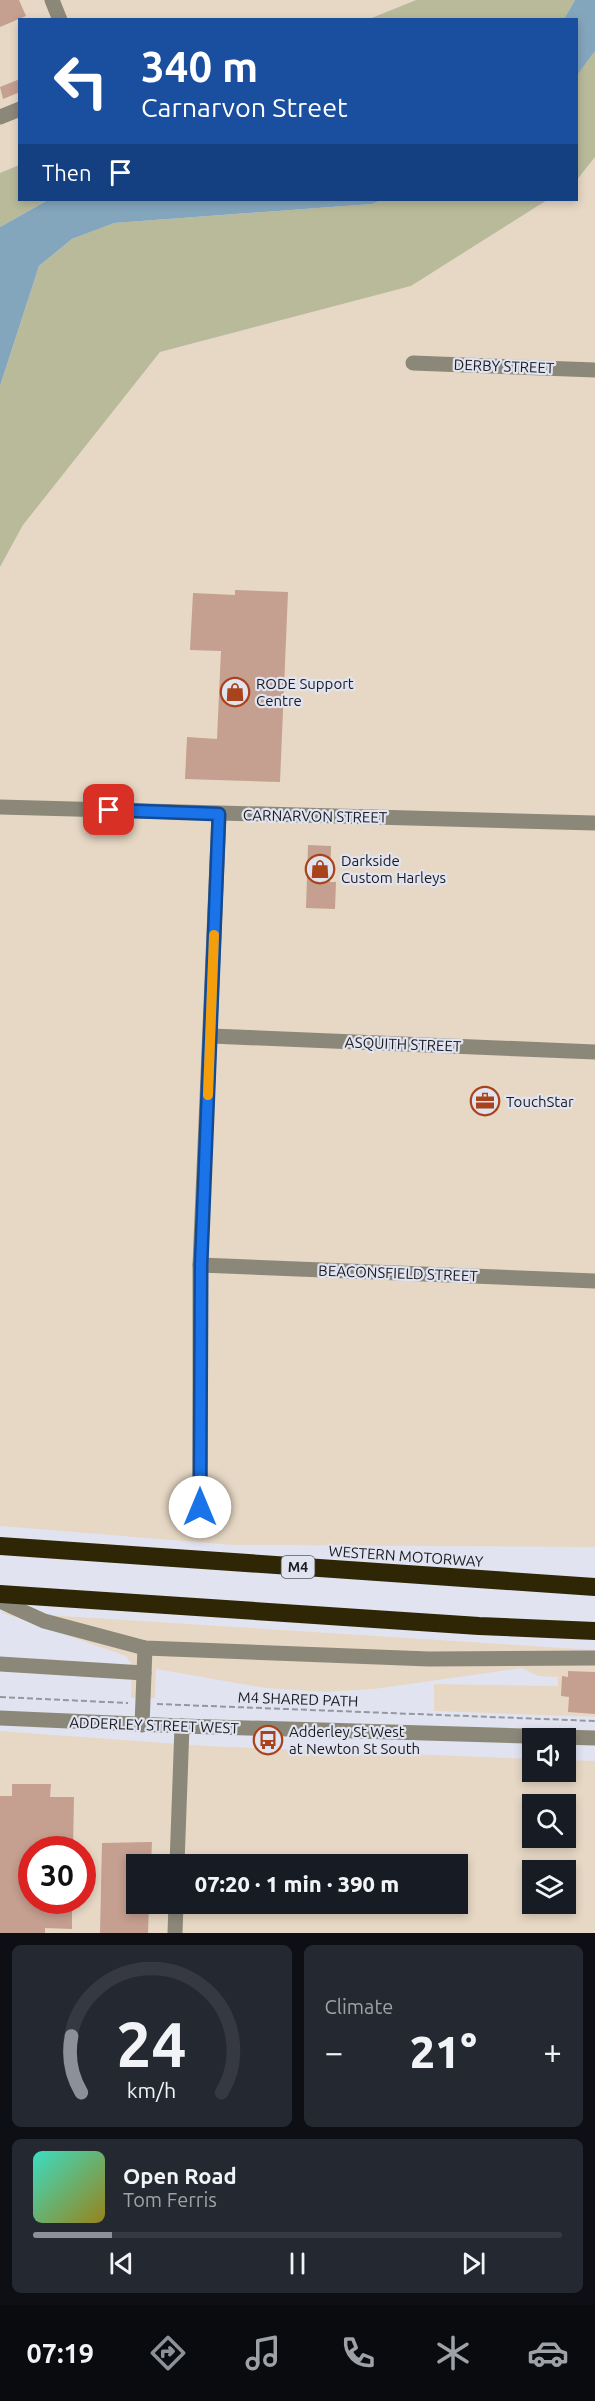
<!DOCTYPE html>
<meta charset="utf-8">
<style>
body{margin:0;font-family:Ubuntu,sans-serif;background:#242831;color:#f1f3f6;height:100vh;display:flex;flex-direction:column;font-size:22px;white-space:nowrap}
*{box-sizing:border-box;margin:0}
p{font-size:20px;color:#9ea1a6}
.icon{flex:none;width:33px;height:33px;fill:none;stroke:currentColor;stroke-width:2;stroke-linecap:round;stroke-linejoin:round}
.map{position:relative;height:1933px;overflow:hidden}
.details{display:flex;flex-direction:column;gap:12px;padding:12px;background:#0d0f14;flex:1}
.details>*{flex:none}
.guide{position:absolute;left:18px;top:18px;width:560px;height:183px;border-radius:0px;box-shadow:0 3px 9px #0003;background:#1a4fa0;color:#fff;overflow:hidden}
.tools{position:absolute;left:522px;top:1728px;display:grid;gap:12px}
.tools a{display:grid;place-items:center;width:54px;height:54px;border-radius:0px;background:#171b24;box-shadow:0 3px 9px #0003;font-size:30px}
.speed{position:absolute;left:18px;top:1836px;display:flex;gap:12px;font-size:30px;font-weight:700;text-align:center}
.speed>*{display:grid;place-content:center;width:78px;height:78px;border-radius:50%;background:#171b24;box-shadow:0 3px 9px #0003;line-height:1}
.speed .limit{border:9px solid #d22;background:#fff;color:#111}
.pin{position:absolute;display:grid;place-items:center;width:51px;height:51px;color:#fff;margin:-26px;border-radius:12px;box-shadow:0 3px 9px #0006}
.me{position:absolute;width:66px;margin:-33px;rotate:0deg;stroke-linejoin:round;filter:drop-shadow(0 0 4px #0008)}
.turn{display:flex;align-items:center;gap:21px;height:126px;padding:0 24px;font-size:27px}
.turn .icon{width:78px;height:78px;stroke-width:2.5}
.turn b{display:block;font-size:42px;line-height:51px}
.then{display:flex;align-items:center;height:57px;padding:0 24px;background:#0003;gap:12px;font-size:22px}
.big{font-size:45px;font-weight:800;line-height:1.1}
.details .tile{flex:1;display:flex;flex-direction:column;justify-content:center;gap:9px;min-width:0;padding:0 21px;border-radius:9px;background:#242831}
.details .dial{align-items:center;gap:0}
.dial svg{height:156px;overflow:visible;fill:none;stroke:#363941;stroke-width:7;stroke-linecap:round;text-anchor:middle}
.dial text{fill:#f1f3f6;stroke:none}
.song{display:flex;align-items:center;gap:18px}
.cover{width:72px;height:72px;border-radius:9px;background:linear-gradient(135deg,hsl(170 70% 55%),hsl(50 70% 35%))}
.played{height:6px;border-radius:3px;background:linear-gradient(90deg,#8c9099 15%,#363941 15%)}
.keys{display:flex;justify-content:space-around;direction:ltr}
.heat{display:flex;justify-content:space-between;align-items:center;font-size:33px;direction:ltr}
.details .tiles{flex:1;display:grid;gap:12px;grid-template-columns:1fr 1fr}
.tile:last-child{grid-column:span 2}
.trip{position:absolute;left:126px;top:1854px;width:342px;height:60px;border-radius:0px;background:#171b24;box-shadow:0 3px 9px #0003;font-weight:800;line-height:60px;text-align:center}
.tab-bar{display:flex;height:96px;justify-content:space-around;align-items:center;background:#090b0e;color:#9ea1a6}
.tab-bar .icon{width:42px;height:42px}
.tab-bar .current{color:#8c9099}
.tab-bar b{font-size:27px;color:#f1f3f6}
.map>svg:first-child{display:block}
.industrial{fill:#e7d8c5;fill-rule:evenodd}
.green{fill:#b8ba9a}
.water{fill:#84a6bd}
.building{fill:#c59f90}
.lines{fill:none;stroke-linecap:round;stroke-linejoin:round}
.path{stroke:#9597a0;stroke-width:2;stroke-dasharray:6 3;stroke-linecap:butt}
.minor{stroke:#8c8879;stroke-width:15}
.highway{stroke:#2e2604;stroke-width:18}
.route-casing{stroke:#114b97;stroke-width:15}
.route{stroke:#1a73e8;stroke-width:10}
.slow{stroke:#f59e0b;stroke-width:10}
.labels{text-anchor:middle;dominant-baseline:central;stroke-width:4.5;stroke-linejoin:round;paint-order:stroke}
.shield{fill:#e1e4f0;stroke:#56575e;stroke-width:1.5}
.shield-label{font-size:14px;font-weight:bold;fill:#1a1b1f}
.street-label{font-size:15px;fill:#1a1b1f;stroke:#e1e4f0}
.poi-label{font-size:15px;fill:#1a1b1f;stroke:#e1e4f0;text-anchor:start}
</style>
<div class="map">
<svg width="595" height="1933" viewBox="0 0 595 1933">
<rect width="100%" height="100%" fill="#e1e4f0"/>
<g class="industrial">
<path d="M0 0H416L369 19 20 20 19 165 0 173Z"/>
<path d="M595 157V1547L233 1545 0 1526V567L23 525 160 352 411 286 547 200H576V181Z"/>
<path d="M0 1612 595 1650V1717L434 1711V1684L558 1686V1677L538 1676 522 1668 374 1689 326 1692 265 1688 156 1669 155 1698H131L132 1665 126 1656Z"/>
<path d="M0 1731 207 1746 532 1759V1772H566V1760L595 1761V1933H0ZM532 1804H566V1838H532ZM32 1850H82V1900H32ZM136 1864H458V1904H136ZM532 1870H566V1904H532Z"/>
</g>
<g class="green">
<path d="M416 0H575L564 19H369Z"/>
<path d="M595 51V157L576 181V77Z"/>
<path d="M19 165 20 200H48L0 227V173Z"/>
<path d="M382 200H547L411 286 160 352 23 525 0 567V386L39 266 72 239 113 223 372 204Z"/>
</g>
<g class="water">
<path d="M575 0H595V51L576 77V20L564 19Z"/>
<path d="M48 200H382L372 204 114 223 72 239 39 266 0 386V227Z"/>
</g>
<g class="building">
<path d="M0 0H19L26 16 0 27Z"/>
<path d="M20 79V92L3 99 0 87Z"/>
<path d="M235 590 288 592 280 782 185 779 187 737 217 739 221 651 190 650 193 593 235 595Z"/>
<path d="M308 845 331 846 330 882H336L335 909 306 908Z"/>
<path d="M568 1671 595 1672V1714L568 1712 569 1697 561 1696 562 1676 568 1677Z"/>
<path d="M12 1784H51L50 1797H74L73 1850H32V1900H72V1929L45 1928V1933H0V1796H12Z"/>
<path d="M152 1842 151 1864H136V1904H149L148 1933H100L102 1843Z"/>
</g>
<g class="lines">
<g class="path">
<path d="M0 1697 128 1703"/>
<path d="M157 1704 595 1721"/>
</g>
<g class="minor">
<path d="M52 0 60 20"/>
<path d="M0 117 20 109"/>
<path d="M413 363 595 370"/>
<path d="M0 807 595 823"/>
<path d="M211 1036 595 1052"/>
<path d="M200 1265 595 1281"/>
<path d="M200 1507V1265L219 814"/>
<path d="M0 1601 44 1621 145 1648 429 1659 595 1658"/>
<path d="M0 1664 144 1673"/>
<path d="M0 1718 182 1726 595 1738"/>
<path d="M142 1725 145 1648"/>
<path d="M177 1864 182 1726"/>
<path d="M175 1933 176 1904"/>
</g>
<g class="highway">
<path d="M0 1546 595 1587"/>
<path d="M0 1594 479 1626 595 1631"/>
</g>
</g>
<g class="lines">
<g class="route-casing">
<path id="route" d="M109 810 219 814 201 1265 200 1507"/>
</g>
<use href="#route" class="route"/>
<path class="slow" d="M208 1095 214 935"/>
</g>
<defs>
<g id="shop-ring" transform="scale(1.5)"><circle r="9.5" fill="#e1e4f0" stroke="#a9431c" stroke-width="1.5"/><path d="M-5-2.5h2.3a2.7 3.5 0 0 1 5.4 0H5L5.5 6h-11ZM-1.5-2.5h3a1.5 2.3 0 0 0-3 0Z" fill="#a9431c"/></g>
<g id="office-ring" transform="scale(1.5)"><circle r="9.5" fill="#e1e4f0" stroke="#a9431c" stroke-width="1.5"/><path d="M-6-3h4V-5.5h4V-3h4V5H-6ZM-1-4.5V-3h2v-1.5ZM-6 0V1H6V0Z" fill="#a9431c"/></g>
<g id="bus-ring" transform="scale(1.5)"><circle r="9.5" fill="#e1e4f0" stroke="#a9431c" stroke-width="1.5"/><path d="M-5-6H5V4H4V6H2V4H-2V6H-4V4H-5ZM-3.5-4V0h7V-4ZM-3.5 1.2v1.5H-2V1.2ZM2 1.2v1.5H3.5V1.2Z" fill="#a9431c"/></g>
</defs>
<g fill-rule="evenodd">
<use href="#shop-ring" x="235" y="692"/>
<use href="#shop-ring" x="320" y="869"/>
<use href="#office-ring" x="485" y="1101"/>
<use href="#bus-ring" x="268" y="1740"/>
</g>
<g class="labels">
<rect class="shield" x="281.5" y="1556" width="33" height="22" rx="4.5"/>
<g class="shield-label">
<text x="298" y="1567">M4</text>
</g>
<g class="street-label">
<text transform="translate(504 366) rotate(2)">DERBY STREET</text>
<text transform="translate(315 816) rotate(1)">CARNARVON STREET</text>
<text transform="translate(403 1044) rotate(2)">ASQUITH STREET</text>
<text transform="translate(398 1273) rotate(2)">BEACONSFIELD STREET</text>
<text transform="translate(406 1556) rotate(4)">WESTERN MOTORWAY</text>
<text transform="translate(298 1699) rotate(2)">M4 SHARED PATH</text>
<text transform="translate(154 1725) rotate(2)">ADDERLEY STREET WEST</text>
</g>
<g class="poi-label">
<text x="256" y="683">RODE Support<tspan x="256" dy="17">Centre</tspan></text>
<text x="341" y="860">Darkside<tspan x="341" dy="17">Custom Harleys</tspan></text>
<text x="506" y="1101">TouchStar</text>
<text x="289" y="1731">Adderley St West<tspan x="289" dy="17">at Newton St South</tspan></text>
</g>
</g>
</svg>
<div class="tools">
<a><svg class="icon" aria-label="sound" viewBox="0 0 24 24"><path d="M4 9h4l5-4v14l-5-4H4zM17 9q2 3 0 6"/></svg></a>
<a><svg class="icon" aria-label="search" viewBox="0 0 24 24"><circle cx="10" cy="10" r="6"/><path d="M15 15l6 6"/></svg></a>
<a><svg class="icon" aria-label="layers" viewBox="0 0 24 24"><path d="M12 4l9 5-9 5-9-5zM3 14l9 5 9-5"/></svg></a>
</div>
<div class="speed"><div class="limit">30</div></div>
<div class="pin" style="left:109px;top:810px;background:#d93025"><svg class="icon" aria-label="arrive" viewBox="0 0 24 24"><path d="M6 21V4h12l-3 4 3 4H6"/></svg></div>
<svg class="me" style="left:200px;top:1507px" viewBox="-20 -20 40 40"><circle r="19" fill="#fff"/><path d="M0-13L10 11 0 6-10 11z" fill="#1a73e8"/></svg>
<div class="trip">07:20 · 1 min · 390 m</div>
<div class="guide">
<div class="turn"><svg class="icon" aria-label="left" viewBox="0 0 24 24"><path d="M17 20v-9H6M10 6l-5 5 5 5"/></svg><div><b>340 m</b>Carnarvon Street</div></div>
<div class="then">Then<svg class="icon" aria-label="arrive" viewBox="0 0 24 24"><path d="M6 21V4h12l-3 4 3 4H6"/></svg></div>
</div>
</div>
<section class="details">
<div class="tiles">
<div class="tile dial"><svg viewBox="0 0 100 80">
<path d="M14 69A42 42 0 1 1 86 69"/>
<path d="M14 69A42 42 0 0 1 9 40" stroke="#8c9099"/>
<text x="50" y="56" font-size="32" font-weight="700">24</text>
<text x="50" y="72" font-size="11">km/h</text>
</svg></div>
<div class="tile"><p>Climate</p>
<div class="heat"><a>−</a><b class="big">21°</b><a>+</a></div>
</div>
<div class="tile">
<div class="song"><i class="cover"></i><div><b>Open Road</b><p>Tom Ferris</p></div></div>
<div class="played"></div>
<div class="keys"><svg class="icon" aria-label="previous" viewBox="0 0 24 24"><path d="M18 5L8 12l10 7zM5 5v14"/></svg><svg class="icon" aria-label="pause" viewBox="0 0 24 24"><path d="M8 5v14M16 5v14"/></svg><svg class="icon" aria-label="next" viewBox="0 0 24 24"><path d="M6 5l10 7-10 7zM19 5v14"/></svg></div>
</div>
</div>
</section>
<nav class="tab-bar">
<b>07:19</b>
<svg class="icon current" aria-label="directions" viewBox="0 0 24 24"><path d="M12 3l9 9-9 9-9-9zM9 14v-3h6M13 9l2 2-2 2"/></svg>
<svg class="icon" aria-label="music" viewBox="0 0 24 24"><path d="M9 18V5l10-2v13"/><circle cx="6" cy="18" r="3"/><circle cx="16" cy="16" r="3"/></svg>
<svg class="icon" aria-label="phone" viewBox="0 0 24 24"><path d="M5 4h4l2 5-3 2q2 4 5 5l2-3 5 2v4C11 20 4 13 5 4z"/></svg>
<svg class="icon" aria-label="climate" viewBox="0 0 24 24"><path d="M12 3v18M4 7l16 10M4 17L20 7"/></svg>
<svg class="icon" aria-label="car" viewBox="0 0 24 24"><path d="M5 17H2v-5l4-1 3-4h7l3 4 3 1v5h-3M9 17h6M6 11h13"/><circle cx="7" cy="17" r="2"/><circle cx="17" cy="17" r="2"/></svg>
</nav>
